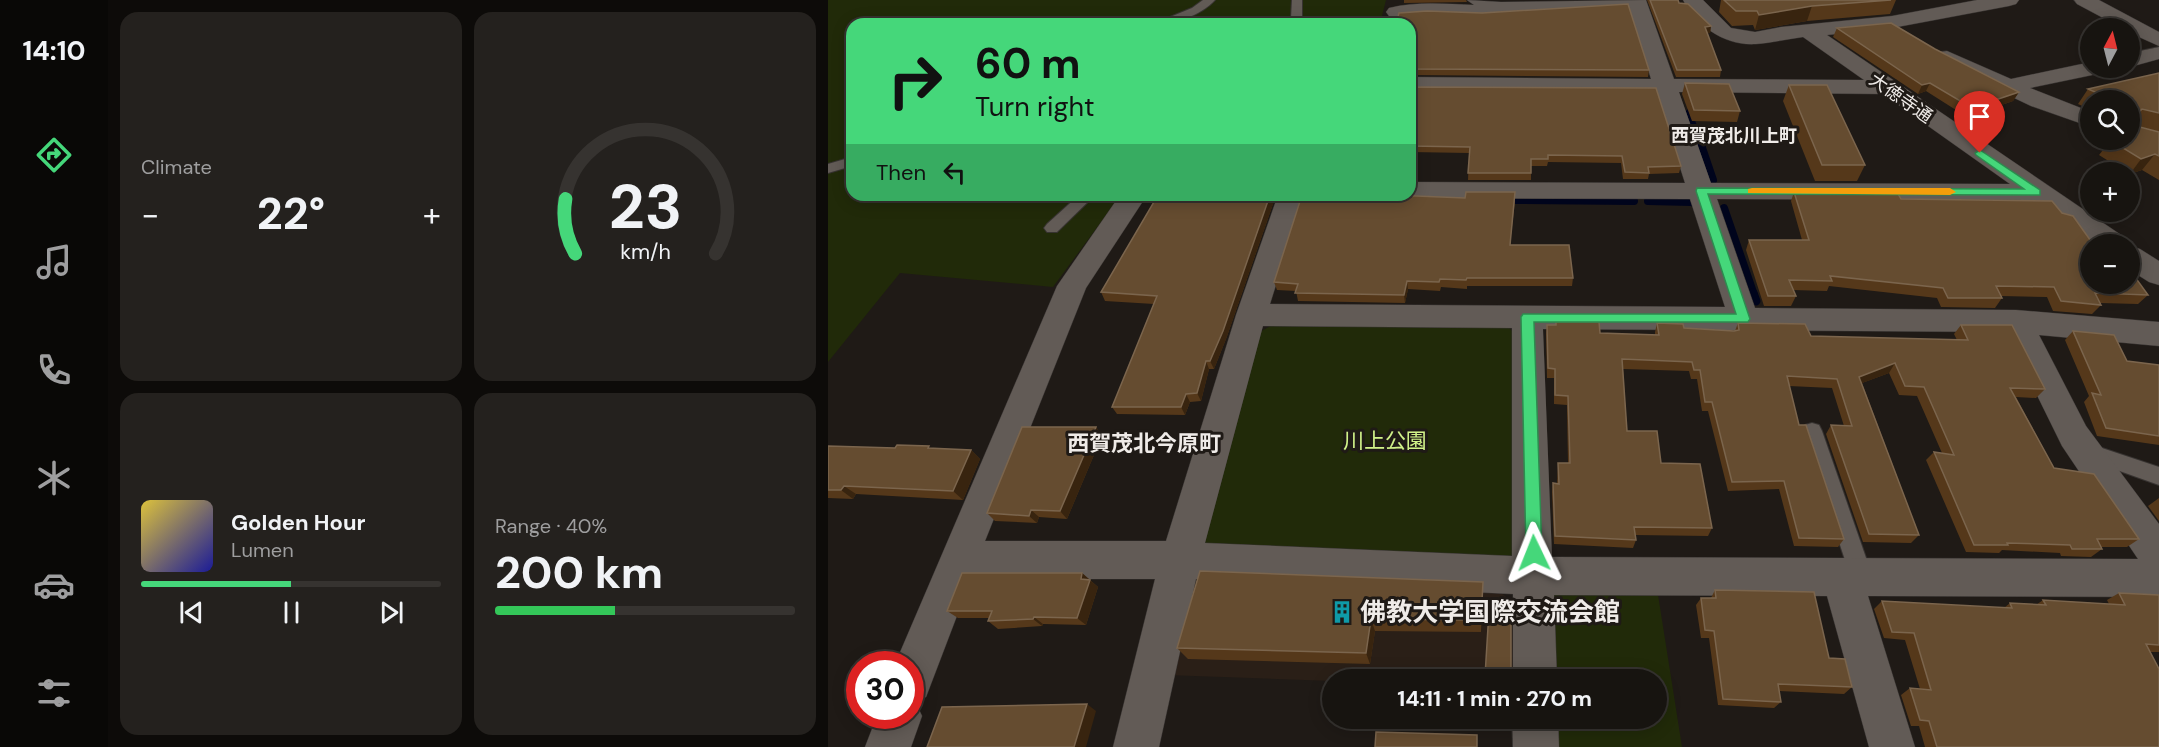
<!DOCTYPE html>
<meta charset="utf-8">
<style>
body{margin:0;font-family:"DM Sans","Noto Sans JP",sans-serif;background:#24211e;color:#f1f3f6;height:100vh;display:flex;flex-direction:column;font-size:22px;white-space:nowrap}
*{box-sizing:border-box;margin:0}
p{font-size:20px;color:#9e9e9f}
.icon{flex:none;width:33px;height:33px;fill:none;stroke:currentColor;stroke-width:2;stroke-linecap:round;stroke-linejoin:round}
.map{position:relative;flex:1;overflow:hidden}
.panel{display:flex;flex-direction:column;gap:12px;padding:12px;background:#0d0b09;width:720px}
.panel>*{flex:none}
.guide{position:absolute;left:18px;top:18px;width:570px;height:183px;border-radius:18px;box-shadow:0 3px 15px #0003,0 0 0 2px #363330;background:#45d77a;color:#111;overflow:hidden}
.needle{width:39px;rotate:7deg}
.tools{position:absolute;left:1252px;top:18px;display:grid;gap:12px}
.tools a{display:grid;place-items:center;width:60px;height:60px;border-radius:50%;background:#171410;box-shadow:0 3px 15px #0003,0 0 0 2px #363330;font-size:30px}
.speed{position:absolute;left:18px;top:651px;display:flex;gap:12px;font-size:30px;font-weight:700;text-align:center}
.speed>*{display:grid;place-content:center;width:78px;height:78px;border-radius:50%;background:#171410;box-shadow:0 3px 15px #0003,0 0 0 2px #363330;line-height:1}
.speed .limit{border:9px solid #d22;background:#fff;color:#111}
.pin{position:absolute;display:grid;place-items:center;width:51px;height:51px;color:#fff;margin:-62px -26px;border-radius:50% 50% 50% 0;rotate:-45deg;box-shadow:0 0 6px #0007}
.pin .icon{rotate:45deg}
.me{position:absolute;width:66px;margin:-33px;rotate:358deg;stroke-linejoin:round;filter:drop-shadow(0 0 4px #0008)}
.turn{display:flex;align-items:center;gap:21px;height:126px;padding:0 30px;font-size:27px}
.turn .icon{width:78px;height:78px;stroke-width:2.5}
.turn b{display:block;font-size:42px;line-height:51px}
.then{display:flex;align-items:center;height:57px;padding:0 30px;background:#0003;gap:12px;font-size:22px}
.big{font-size:45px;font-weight:700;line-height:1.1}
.panel .tile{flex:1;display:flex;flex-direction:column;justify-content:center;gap:9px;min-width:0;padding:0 21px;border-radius:18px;background:#24211e}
.panel .dial{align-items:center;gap:0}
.dial svg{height:156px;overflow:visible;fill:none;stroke:#363330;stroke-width:7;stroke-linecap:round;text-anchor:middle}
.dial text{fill:#f1f3f6;stroke:none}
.song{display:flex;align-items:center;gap:18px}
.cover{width:72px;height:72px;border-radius:9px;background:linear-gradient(135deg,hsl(50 70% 55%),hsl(240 70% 35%))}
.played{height:6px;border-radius:3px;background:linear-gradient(90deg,#45d77a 50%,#363330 50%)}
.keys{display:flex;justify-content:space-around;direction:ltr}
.heat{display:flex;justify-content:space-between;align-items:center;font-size:33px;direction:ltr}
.charge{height:9px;border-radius:4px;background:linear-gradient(90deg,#34c759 40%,#363330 0)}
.panel .tiles{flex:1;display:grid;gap:12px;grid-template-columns:repeat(2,1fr)}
.trip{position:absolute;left:494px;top:669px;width:345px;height:60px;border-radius:30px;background:#171410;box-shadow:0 3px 15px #0003,0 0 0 2px #363330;font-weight:700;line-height:60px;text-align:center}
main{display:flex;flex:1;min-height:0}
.dock{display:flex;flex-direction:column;width:108px;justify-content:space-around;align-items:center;background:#090806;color:#9e9e9f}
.dock .icon{width:42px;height:42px}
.dock .active{color:#45d77a}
.dock b{font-size:27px;color:#f1f3f6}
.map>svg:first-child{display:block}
.built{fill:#2a1f17}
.green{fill:#212a09}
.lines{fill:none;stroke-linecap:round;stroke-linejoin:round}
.stream-far2{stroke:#00041c;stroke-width:6}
.stream-far1{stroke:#00041c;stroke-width:8}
.stream{stroke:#00041c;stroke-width:9}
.lane-casing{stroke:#373331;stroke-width:2}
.street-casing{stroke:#373331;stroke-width:1}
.lane{fill:#625b56;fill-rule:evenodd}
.street{fill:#625b56;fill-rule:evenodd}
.wall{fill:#55381a}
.shaded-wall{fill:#38240f}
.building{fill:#654c30;stroke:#7b654d;stroke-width:1.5}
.route{fill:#45d77a;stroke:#2d8c4f;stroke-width:1.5}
.slow{fill:#f59e0b}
.labels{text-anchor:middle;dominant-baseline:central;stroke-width:6;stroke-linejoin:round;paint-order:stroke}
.far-street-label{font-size:18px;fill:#efebe8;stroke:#1f1a16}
.far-neighbourhood-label{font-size:18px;font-weight:bold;fill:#efebe8;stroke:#1f1a16}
.park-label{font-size:21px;fill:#d1f289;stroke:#1f1a16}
.neighbourhood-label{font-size:22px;font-weight:bold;fill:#efebe8;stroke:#1f1a16}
.near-poi-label{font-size:26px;font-weight:bold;fill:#efebe8;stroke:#1f1a16;text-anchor:start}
</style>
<main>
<nav class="dock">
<b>14:10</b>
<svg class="icon active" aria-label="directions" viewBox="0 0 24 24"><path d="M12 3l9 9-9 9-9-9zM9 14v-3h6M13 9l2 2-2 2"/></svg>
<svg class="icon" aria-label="music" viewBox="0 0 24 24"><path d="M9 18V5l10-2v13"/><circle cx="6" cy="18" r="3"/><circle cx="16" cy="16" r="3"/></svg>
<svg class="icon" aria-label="phone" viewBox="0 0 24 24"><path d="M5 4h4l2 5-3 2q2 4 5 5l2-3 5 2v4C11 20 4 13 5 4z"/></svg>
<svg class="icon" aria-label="climate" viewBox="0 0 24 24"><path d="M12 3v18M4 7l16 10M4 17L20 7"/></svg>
<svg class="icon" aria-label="car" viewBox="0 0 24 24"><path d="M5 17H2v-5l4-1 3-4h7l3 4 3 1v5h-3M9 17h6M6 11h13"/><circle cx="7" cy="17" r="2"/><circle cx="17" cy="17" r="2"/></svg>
<svg class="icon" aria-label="filters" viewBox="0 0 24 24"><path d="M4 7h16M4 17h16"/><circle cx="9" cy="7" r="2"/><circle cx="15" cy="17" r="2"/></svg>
</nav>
<section class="panel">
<div class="tiles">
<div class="tile"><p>Climate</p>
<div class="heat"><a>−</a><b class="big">22°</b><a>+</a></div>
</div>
<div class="tile dial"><svg viewBox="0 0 100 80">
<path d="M14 69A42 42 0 1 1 86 69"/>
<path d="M14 69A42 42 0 0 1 9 41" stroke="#45d77a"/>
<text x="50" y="56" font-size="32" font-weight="700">23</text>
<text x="50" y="72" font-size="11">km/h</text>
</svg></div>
<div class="tile">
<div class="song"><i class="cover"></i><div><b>Golden Hour</b><p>Lumen</p></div></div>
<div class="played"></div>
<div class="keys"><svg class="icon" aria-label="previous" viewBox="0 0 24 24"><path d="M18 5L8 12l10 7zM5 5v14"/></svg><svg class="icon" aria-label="pause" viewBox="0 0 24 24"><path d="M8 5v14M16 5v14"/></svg><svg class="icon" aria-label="next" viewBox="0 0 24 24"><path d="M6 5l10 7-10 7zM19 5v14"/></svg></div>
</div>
<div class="tile"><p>Range · 40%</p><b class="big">200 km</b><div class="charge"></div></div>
</div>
</section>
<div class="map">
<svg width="1331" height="747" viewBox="0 0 1331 747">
<rect width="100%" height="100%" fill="#1f1a16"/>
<path class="built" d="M376 580 672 592 688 605V679L504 681 338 675 362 592Z"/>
<g class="green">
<path d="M0 0H558L554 16 548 24H24V195H293L225 287 72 273 0 362Z"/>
<path d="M450 322 678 325 689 336 691 547 678 562 385 553 370 538 428 334Z"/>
<path d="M712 582H828L854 747H715L714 719 828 718V680L713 679Z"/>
</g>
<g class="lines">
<path class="stream-far2" d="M861 112 868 132"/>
<g class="stream-far1">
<path d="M868 130 885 180"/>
<path d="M687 200 806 201"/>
<path d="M820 201 864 202 873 207"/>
<path d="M896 208 926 295"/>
</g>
<path class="stream" d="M925 293 928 301"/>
<g class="lane-casing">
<g id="lane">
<path d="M375 0H387C372 16 347 24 325 24L364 8Z"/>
<path d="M464 0H474V19L469 24H456L463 18Z"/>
<path d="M24 157V166L0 173V164Z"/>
<path d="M251 195H267L229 232H219L216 228 219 224Z"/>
<path d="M984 423 991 425 994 431 1045 578 1042 585 1034 588 1026 585 1023 578 974 431 977 425Z"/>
<path d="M1262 444 1331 467V485L1255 458 1252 452 1255 446Z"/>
</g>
</g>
<g class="street-casing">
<g id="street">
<path d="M639 0 673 2 818 0 846 79 1036 80 975 37C959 39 943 43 928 44 897 46 870 27 855 0H875L903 28 927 32 953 27 1064 16 1149 0H1191L1188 4 1181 6 1064 28 999 35 1296 237 1300 244H1267L1205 200 889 199 927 308 1188 310 1331 322V346L1211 335 1258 426 1331 524V597L1040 596 1087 747H1041L999 596 726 595 729 680H685V594L368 579 331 747H285L327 579H143L98 697 87 701 94 716 83 747H37L49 716H82V664H67L229 286 292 195H319L258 288 157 541H338L408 315 450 195H476L442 304 897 307 862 199 582 198 573 196 582 195V182L857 183 828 92 582 91V77L823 79 801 8 672 14C648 20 624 15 599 15 586 15 574 19 561 16L558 12 561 8C589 1 617 4 646 5ZM851 92 1055 94 1182 184 883 183ZM435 326 684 328V556L377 543ZM715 329 1178 332 1234 446 1310 559 724 557Z"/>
<path d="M1246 0H1271L1331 32V46L1302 33V28H1294L1249 4Z"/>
<path d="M1331 47V59L1302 67V53Z"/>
<path d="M1119 51 1183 79 1263 62V68H1277L1274 73 1202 88 1263 112V127L1203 106 1111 62 1108 57 1111 52Z"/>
<path d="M1302 246 1312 249 1331 261V285L1321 282 1302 270Z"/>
<path d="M684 718H730L731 747H685Z"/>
</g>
</g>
<use href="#lane" class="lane"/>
<use href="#street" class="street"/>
</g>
<g class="wall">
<path d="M576 0H638L639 2 576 3Z"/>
<path d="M819 0H850L851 3 883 26 882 33H879L893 70 892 77H848Z"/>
<path d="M893 0H1068L1062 14 979 21 927 30 925 25 904 26 891 12Z"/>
<path d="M582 24 821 70 820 77 582 75Z"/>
<path d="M1009 28 1107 49 1191 92 1185 101 1139 117 1098 91 1090 94 1005 37Z"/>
<path d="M1331 73V180L1314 170 1302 174V172H1298L1271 155 1275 150 1272 149 1279 140H1302L1320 129 1303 124H1302V100H1263V110L1250 104 1260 89Z"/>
<path d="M857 83 912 111 909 122 864 121 854 94Z"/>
<path d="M961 85 1037 165 1029 181H987L955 101Z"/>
<path d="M582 87 853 166 851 173 821 174 820 179H795L793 163 720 162 719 166H703V180H640L641 153 582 152Z"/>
<path d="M966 192 1073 199 1265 244 1320 295 1310 304 1272 303 1273 305 1264 314 1225 311 1219 297 1173 296 1174 298 1167 308 1113 307 1109 298 1001 286 999 291 965 290 968 296 963 306H936L918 250 921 240H974L963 201Z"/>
<path d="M330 195H444L446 201 398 339 386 369H381L373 401 362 402 357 415 289 414 284 407 326 304 277 301 273 292Z"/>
<path d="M687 201 682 245 745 278 744 286H639V289L613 287 612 291 580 289 577 303 470 301 468 291 449 290 446 282Z"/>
<path d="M829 323 856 328 907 331 910 323 983 336 1129 340 1126 334 1133 325 1217 389 1208 398 1188 397 1226 468 1311 539 1299 547H1273L1274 549 1263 557 1233 556 1232 553 1174 550 1171 553 1138 552 1098 460 1106 452 1114 453 1089 396 1071 395 1061 373 1034 383 1091 535 1083 543 1035 542 998 434 1003 425 1016 426 1004 388 961 386 971 425 1016 539 1010 547 966 546 951 489 900 491 880 411H874L869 379H863L861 371 795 369 799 431 833 463 884 528 880 536 807 535 808 540 805 548 726 544 724 492 725 483 729 484 730 463H740L739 411V405L726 404V378H719L718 334 719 325 772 333 827 335V332Z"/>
<path d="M1245 331 1299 361 1331 365V445L1269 436 1256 402 1261 396 1237 340Z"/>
<path d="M268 427 274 436 239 519 211 517 209 523 167 521 159 513Z"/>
<path d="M0 446 67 448H103L143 450 152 459 135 500 28 494 25 499 0 498Z"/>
<path d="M1331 498V521L1320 506Z"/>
<path d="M254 573 270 587 258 625 215 624 214 626 170 629 160 621 161 618H130L119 611Z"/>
<path d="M655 582 653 632 547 631 542 664 360 659 349 648Z"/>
<path d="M887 590 1001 658 1024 687 1016 694 951 691 953 702 946 708 890 705 881 638H873L868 605 873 598H883Z"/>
<path d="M1291 593 1331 595V652H1322L1331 747H1097L1091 726H1083L1073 695 1082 688 1092 689 1077 640 1056 638 1046 609 1054 601 1176 608 1182 603 1208 605 1215 600 1281 604 1279 600Z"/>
<path d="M661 611 683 612V680H657Z"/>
</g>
<g class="shaded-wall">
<path d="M984 6 979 21 927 30 931 15Z"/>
<path d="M883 26 882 33 875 34 877 27Z"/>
<path d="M1102 83 1098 91 1090 94 1094 85Z"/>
<path d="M1191 92 1185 101 1139 117 1144 108Z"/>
<path d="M1327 154 1314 170 1302 174 1313 159Z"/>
<path d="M442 195H444L446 201 398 339 386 369 382 361Z"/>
<path d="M579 281 580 289 577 303 576 295Z"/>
<path d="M378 361 381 369 373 401 369 393Z"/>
<path d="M1067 363 1061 373 1026 386 1031 377Z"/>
<path d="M358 394 362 402 357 415 353 407Z"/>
<path d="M268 427 274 436 239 519 232 511Z"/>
<path d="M143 450 152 459 135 500 125 491Z"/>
<path d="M16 486 28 494 25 499 13 490Z"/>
<path d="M203 510 211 517 209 523 201 516Z"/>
<path d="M254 573 270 587 258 625 249 618Z"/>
<path d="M655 582V595L653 632V620Z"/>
<path d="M206 617 215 624 214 626 205 619Z"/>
<path d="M543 619 547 631 542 664 538 653Z"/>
<path d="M259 704 268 711 258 747H246Z"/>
</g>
<g class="building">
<path d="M822 0H850L851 3 860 4 883 26 877 27 893 70H849Z"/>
<path d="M896 0H1063L984 6 931 15 929 11H908Z"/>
<path d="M800 4 821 70 582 69V24H568L571 13 599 11 654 13Z"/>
<path d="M1063 23 1107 49 1191 92 1144 108 1102 83 1094 85 1009 28Z"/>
<path d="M1331 73V113L1314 109 1311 112 1302 108V100H1281L1276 99 1274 95 1260 89Z"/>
<path d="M857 83 901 84 912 111 866 110Z"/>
<path d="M961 85H999L1037 165H994Z"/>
<path d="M582 87 828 88 853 166 820 167 821 173 797 172 794 156 720 155V159H703V173H640L642 147 582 146Z"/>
<path d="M1308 126 1331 132V156L1327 154 1313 159 1282 140H1302V128Z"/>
<path d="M638 192H687L682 245H741L745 278H639L638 280 612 279 611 282 579 281 576 295 467 293 470 284 446 282 474 195H563L637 198Z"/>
<path d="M966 192H1069L1073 199 1224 201 1234 213 1245 216 1265 244H1263V284H1302V270L1320 295 1267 293 1273 305 1233 301 1226 287 1168 286 1174 298H1120L1115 288 1002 276 1004 281 961 280 968 296H940L921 240H981Z"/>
<path d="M330 195H442L395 331 382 361H378L369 393 358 394 353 407H284L329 296 273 292Z"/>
<path d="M728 322H771L772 333 831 335 829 323 855 324 856 328 906 331 911 330 910 323 977 324 983 336 1140 340 1133 325H1184L1217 389 1182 388 1226 468 1266 474 1311 539H1269L1274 549H1244L1242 545 1179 543 1180 545H1146L1106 452 1126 455 1096 387 1077 386 1067 363 1031 377 1091 535 1041 534 1003 425 1024 426 1009 379 959 376 971 425H978L1016 539 971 538 956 481 904 482 884 402H877L872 370H866L864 362 794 359 799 431H829L833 463 872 464 884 528 806 527 808 540 727 536 725 483 731 484 730 463H742L740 396 727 395V369L720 368 719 325H728Z"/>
<path d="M1245 331 1286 335 1299 361 1331 365V436L1278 428 1264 393 1273 395Z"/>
<path d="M194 427H268L232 511 203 510 201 516 159 513Z"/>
<path d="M69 445 101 446 100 448 143 450 125 491 16 486 13 490H0V446L67 448Z"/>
<path d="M372 571 655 582 653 620 543 619 538 653 349 648Z"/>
<path d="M134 573H254L253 579 262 580 249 618 206 617 205 619 160 621 164 611H119Z"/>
<path d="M887 590 986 592 1001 658 1017 659 1024 687 950 684 953 702 895 699 886 631 877 630 873 598H888Z"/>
<path d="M1291 593 1331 595V645L1318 644 1331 669V747H1109L1101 721 1092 720 1082 688 1103 690 1086 633 1064 632 1054 601 1184 608 1182 603 1218 605 1215 600 1297 605Z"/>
<path d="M661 611 683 612V677L657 676Z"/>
<path d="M259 704 246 747H99L114 707Z"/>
<path d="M548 732 649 735V747H547Z"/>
</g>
<path class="route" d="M1152 150 1212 190V195L880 194 922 319 920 322H706L714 553 712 558 706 560 700 558 698 553 693 317 695 314H908L868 191 869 188 1196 189 1148 155 1147 153Z"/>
<path class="slow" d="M924 188H1122L1128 192 1122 195 920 193V189Z"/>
<defs>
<g id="building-bare" transform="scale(1.8)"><path d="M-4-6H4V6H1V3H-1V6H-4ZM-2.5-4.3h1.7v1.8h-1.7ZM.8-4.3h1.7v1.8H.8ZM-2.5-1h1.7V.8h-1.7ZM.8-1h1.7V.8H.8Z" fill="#0f9aa8" stroke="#1f1a16" stroke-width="2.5" paint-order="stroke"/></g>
</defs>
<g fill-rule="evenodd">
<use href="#building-bare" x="514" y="612"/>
</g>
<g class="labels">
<g class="far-street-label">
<text transform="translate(1073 98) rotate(35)">大徳寺通</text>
</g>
<g class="far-neighbourhood-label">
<text x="906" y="136">西賀茂北川上町</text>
</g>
<g class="park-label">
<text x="557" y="441">川上公園</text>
</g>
<g class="neighbourhood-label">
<text x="316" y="443">西賀茂北今原町</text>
</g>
<g class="near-poi-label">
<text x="532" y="612">佛教大学国際交流会館</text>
</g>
</g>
</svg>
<div class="tools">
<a><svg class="needle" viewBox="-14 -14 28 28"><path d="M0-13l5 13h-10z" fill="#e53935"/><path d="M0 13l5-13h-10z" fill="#9e9e9f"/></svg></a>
<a><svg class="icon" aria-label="search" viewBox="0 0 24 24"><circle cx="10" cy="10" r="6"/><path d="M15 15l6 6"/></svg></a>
<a>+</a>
<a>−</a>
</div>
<div class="speed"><div class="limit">30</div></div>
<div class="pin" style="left:1152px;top:153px;background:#d93025"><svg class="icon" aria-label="arrive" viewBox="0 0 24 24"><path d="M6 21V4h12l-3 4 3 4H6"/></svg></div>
<svg class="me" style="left:706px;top:553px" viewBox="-20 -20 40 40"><path d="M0-17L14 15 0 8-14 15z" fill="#45d77a" stroke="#fff" stroke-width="4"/></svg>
<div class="trip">14:11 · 1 min · 270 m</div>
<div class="guide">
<div class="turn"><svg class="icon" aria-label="right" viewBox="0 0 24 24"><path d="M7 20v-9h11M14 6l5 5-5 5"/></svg><div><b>60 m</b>Turn right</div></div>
<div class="then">Then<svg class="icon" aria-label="left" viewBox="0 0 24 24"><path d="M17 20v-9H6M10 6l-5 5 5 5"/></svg></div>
</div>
</div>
</main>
